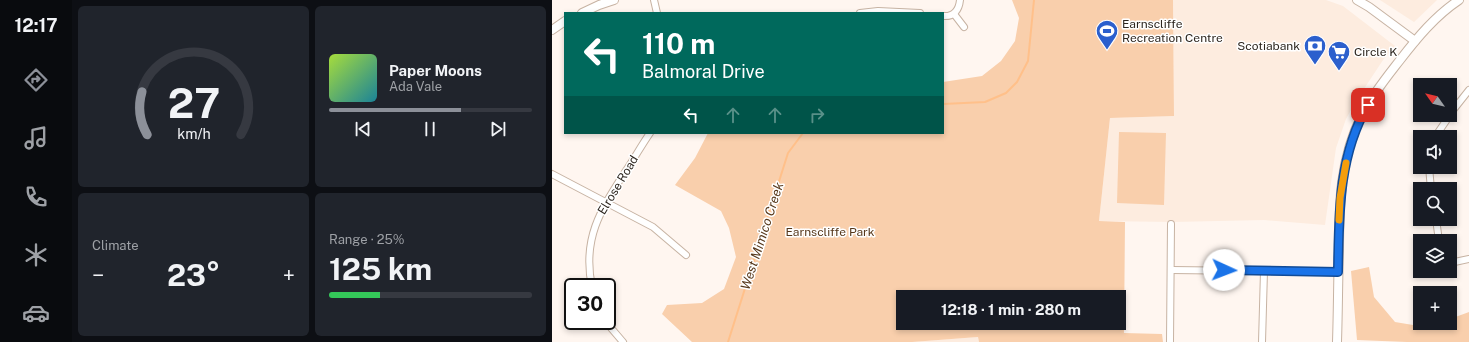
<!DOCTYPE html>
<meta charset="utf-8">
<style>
body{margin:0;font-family:"Public Sans",sans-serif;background:#20242c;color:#f1f3f6;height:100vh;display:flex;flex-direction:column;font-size:15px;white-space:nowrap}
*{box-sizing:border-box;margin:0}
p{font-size:13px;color:#9ea1a6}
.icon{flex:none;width:22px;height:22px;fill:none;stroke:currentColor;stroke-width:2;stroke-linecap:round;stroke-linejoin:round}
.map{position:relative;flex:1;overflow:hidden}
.side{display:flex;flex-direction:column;gap:6px;padding:6px;background:#0d0f14;width:480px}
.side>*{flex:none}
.banner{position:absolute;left:12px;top:12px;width:380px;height:122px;border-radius:0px;box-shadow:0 2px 6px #0003;background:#00695c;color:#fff;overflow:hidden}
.needle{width:26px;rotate:304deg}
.controls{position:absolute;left:861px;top:78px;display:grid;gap:8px}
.controls a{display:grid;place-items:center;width:44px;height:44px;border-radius:0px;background:#171b24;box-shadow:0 2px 6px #0003;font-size:20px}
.speed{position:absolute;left:12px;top:278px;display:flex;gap:8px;font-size:20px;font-weight:700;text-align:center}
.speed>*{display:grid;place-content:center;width:52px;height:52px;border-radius:50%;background:#171b24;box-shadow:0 2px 6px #0003;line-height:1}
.speed .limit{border:2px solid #111;border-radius:6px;background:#fff;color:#111}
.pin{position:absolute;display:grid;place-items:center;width:34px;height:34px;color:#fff;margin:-17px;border-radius:8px;box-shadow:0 2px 6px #0006}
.me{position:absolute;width:44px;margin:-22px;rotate:92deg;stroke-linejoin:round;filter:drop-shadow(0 0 3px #0008)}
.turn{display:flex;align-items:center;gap:14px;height:84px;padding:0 12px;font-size:18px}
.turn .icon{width:52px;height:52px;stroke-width:2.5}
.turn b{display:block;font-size:28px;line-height:34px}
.lanes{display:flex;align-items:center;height:38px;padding:0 12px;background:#0003;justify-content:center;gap:20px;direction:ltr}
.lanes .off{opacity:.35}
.big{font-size:30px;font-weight:700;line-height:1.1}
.side .widget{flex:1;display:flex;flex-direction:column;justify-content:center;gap:6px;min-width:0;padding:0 14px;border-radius:6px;background:#20242c}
.side .dial{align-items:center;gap:0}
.dial svg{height:104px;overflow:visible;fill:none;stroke:#363941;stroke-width:7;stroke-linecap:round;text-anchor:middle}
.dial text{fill:#f1f3f6;stroke:none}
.song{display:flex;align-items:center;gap:12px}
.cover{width:48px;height:48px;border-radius:6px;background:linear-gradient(135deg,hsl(80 70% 55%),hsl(190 70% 35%))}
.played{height:4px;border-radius:2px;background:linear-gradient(90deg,#8c9099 65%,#363941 65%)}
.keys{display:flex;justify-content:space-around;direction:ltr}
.heat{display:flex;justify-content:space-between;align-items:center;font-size:22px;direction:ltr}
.charge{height:6px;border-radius:3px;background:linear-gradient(90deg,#34c759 25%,#363941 0)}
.side .tiles{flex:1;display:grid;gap:6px;grid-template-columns:repeat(2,1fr)}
.trip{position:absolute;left:344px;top:290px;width:230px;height:40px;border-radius:0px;background:#171b24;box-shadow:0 2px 6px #0003;font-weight:700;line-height:40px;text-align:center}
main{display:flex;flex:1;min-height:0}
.dock{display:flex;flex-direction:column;width:72px;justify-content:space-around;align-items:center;background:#090b0e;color:#9ea1a6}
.dock .icon{width:28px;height:28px}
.dock .on{color:#8c9099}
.dock b{font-size:18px;color:#f1f3f6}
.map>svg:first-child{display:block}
.built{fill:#fdecdf}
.green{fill:#f9cfac;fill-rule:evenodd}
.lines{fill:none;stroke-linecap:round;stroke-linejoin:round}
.stream{stroke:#ffc08a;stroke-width:2}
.minor-casing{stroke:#c7b3a3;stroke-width:8}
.tertiary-casing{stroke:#c7b3a3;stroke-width:10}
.minor{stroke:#fff;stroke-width:6}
.tertiary{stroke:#fff;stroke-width:8}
.route-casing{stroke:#114b97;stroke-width:10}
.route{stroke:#1a73e8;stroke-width:7}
.slow{stroke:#f59e0b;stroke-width:7}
.labels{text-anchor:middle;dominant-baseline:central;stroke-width:3;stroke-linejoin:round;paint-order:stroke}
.poi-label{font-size:12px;fill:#2d261f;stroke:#fff;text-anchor:start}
.street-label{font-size:12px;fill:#2d261f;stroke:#fff}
.park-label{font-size:12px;fill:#56371a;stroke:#fff}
.water-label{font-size:13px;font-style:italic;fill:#57381b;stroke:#fff}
</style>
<main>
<nav class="dock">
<b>12:17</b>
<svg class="icon on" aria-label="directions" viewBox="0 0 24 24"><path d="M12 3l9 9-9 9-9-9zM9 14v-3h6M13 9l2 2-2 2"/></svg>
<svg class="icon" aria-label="music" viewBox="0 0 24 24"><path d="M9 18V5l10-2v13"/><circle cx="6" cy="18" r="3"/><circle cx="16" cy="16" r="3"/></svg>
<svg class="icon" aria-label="phone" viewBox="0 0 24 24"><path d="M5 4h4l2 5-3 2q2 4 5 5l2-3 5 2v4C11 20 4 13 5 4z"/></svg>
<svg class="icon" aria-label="climate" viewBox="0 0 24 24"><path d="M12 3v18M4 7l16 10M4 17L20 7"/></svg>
<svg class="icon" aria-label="car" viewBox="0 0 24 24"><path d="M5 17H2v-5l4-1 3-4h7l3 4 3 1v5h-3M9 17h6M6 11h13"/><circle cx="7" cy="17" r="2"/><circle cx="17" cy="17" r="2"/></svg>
</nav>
<section class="side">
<div class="tiles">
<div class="widget dial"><svg viewBox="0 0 100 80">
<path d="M14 69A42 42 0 1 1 86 69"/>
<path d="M14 69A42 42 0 0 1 10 36" stroke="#8c9099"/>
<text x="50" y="56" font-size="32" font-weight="700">27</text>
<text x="50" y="72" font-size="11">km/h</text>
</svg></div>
<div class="widget">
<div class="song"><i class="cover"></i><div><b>Paper Moons</b><p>Ada Vale</p></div></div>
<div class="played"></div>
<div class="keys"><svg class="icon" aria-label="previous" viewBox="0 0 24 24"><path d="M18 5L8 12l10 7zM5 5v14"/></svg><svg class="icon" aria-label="pause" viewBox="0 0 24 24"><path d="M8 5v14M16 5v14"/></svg><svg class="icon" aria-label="next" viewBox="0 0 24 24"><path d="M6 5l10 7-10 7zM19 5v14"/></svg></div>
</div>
<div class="widget"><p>Climate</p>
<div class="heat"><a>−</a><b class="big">23°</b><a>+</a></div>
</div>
<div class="widget"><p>Range · 25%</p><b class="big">125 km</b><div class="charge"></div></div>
</div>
</section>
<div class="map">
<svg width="917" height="342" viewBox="0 0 917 342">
<rect width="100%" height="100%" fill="#fff6f0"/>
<g class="built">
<path d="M621 0H774L791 6 843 46 831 60 804 101 794 119 784 148 773 225 712 220 621 222 547 221 558 118 622 116Z"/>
<path d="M828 0H885L862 22Z"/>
<path d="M426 337 427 342H360Z"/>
</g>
<g class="green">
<path d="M460 0H621L622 116 558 118 547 221 573 222 572 333 610 334 611 342H427L426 337 360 342H140L110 314 115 305 150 303 172 289 184 257 177 228 169 211 123 185 143 158 156 133H391V82L430 76 449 61 463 41 467 18ZM351 297H567V323H351Z"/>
<path d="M567 132 614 133 612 205 565 203Z"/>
<path d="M817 267 822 297 843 322 873 327 885 323H898V319L917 312V342H855L805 340 799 271Z"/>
</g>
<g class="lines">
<g class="stream">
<path d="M391 104 433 102 454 93 465 82 476 61 482 0"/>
<path d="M176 342 236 153 251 133"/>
</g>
<g class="minor-casing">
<g id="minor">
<path d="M102 0 105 13"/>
<path d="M308 13 326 11 368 13"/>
<path d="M402 14 412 27"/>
<path d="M391 16C402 17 407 10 408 0"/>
<path d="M898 114 917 90"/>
<path d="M883 137 898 115"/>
<path d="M877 167 879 189"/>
<path d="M0 174 101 227 134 255"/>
<path d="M884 219 887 241"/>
<path d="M898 263 917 259"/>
<path d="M620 270 786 272"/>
<path d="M40 287C30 239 48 211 73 172 82 159 89 146 98 133"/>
<path d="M53 321 71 342"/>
<path d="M618 342 619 224"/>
<path d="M710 342 712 271"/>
</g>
</g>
<g class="tertiary-casing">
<g id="tertiary">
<path d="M805 0 817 7 863 41"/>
<path d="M30 13 47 5 62 0"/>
<path d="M0 30 13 21"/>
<path d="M785 342C786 312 786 281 787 251 787 205 788 157 810 115 820 95 834 78 848 60 865 38 883 16 907 0"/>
</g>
</g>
<use href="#minor" class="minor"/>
<use href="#tertiary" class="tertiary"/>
</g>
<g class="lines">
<g class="route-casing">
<path id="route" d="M672 270 786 272C787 215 786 156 816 105"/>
</g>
<use href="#route" class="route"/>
<path class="slow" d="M787 220 788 198 794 163"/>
</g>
<defs>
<g id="stadium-pin" transform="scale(1.15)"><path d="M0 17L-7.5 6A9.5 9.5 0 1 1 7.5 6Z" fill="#2b5fcd" stroke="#fff"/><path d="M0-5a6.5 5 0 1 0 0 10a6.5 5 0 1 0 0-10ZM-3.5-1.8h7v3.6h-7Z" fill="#fff"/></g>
<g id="bank-pin" transform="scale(1.15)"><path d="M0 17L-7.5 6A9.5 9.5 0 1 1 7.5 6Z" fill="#2b5fcd" stroke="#fff"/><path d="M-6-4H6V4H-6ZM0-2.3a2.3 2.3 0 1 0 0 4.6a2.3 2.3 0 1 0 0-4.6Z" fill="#fff"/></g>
<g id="supermarket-pin" transform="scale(1.15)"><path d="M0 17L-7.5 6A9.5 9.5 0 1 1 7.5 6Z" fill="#2b5fcd" stroke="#fff"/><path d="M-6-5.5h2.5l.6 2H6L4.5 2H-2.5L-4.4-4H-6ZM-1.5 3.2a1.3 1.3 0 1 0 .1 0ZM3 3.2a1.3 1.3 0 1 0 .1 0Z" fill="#fff"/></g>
</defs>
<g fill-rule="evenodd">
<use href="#stadium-pin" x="555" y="31"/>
<use href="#bank-pin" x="763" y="46"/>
<use href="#supermarket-pin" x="787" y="52"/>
</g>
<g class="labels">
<g class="poi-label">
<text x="570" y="24">Earnscliffe<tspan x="570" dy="14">Recreation Centre</tspan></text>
<text x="748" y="46" text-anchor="end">Scotiabank</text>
<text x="802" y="52">Circle K</text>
</g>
<g class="street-label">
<text transform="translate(66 185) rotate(-59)">Elrose Road</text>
</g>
<g class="park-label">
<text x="278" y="232">Earnscliffe Park</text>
</g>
<g class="water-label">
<text transform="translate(210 236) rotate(-72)">West Mimico Creek</text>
</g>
</g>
</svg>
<div class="controls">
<a><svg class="needle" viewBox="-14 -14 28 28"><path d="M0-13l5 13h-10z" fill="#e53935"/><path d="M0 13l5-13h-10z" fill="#9ea1a6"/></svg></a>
<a><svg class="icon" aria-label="sound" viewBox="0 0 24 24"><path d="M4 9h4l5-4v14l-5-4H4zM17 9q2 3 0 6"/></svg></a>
<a><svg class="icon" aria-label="search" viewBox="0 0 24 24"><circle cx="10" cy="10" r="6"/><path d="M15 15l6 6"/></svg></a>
<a><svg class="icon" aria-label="layers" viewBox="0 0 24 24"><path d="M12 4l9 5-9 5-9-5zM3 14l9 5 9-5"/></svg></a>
<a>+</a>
</div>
<div class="speed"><div class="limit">30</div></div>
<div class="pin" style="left:816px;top:105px;background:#d93025"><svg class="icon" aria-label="arrive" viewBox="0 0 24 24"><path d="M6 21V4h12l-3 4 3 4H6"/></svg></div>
<svg class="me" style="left:672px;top:270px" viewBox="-20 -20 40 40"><circle r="19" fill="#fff"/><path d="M0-13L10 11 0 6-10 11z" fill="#1a73e8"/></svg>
<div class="trip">12:18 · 1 min · 280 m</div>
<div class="banner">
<div class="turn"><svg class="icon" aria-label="left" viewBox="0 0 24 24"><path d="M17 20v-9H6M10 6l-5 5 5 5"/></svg><div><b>110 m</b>Balmoral Drive</div></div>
<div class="lanes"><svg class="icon" aria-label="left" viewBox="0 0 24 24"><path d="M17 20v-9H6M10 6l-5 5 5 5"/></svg><svg class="icon off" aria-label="ahead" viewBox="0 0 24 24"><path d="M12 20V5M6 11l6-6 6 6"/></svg><svg class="icon off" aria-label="ahead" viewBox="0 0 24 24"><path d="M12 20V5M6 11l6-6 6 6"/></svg><svg class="icon off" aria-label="right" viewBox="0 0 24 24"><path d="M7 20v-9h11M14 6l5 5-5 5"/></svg></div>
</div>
</div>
</main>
